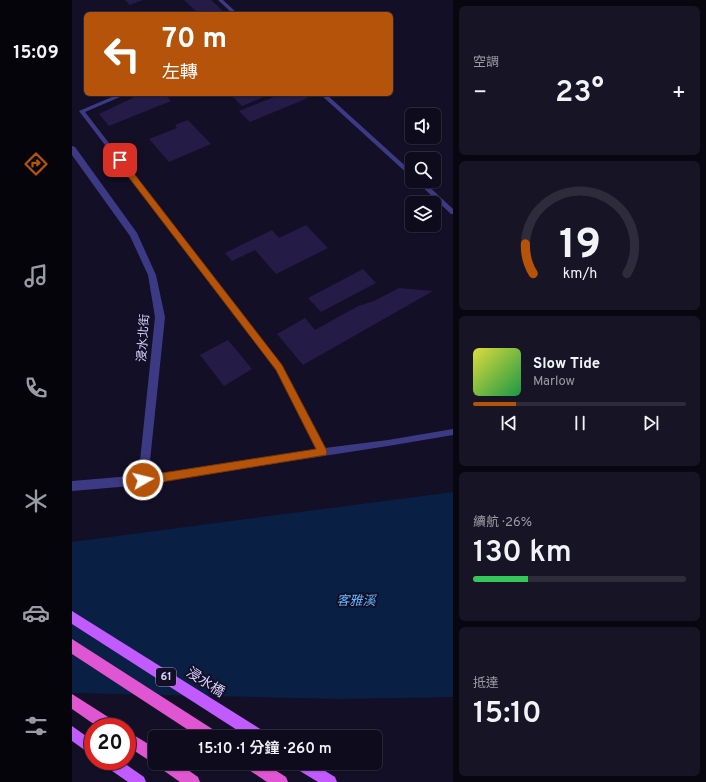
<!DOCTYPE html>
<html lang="zh-TW">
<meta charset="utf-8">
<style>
body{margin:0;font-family:Overpass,"Noto Sans TC",sans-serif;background:#171425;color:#f1f3f6;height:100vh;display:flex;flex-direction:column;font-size:15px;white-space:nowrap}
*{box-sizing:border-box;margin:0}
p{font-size:13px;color:#9b9ba3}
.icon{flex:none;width:22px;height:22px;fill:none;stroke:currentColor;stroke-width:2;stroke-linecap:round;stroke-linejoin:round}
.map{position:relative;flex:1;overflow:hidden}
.drawer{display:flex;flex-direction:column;gap:6px;padding:6px;background:#08060f;width:253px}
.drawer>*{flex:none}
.guide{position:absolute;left:12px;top:12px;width:309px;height:84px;border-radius:6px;box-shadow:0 1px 3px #0004,0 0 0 1px #2e2b3b;background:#b45309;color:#fff;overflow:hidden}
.controls{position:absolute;left:333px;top:108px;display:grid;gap:8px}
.controls a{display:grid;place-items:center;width:36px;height:36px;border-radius:6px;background:#0e0b1c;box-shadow:0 1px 3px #0004,0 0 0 1px #2e2b3b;font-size:20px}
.speed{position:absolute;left:12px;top:718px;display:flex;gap:8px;font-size:20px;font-weight:700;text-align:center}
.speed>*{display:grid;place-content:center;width:52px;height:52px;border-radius:50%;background:#0e0b1c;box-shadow:0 1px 3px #0004,0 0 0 1px #2e2b3b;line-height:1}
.speed .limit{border:6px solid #d22;background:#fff;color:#111}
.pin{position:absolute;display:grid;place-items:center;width:34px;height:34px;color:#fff;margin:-17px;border-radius:8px;box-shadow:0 2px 6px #0006}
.me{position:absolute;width:44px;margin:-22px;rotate:82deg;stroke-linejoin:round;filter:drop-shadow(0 0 3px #0008)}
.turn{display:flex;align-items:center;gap:14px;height:84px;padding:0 12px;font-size:18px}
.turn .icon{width:52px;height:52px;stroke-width:2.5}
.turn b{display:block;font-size:28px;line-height:34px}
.big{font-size:30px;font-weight:600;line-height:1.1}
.drawer .tile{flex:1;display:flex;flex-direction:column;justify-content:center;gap:6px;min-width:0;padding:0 14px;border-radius:6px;background:#171425}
.drawer .dial{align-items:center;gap:0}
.dial svg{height:104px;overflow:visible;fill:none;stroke:#2e2b3b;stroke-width:7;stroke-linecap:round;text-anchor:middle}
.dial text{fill:#f1f3f6;stroke:none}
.song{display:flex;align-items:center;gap:12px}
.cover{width:48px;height:48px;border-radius:6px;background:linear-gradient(135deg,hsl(60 70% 55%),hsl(140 70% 35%))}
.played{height:4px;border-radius:2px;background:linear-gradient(90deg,#b45309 20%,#2e2b3b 20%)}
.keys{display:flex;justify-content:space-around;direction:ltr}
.heat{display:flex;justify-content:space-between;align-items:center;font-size:22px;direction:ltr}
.charge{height:6px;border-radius:3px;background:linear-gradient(90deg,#34c759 26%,#2e2b3b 0)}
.trip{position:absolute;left:76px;top:730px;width:234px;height:40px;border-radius:6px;background:#0e0b1c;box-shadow:0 1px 3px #0004,0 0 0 1px #2e2b3b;font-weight:600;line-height:40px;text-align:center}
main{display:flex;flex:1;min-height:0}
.dock{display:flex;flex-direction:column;width:72px;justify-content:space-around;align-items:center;background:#06040b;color:#9b9ba3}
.dock .icon{width:28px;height:28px}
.dock .on{color:#b45309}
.dock b{font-size:18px;color:#f1f3f6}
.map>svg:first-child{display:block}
.water{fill:#0a1f44}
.building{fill:#241b47}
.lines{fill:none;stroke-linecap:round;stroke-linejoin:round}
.service{fill:#3d3a85;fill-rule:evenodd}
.minor{fill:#3d3a85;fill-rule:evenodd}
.tertiary{fill:#3d3a85;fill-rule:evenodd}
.primary{fill:#c25bff;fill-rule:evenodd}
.trunk{fill:#e055d1;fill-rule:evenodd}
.route{fill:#b45309;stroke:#753606}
.labels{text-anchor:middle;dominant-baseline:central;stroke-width:4;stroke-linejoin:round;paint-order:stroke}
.shield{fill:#130f26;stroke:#9e99be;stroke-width:1}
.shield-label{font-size:11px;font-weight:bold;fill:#d9d4ff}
.street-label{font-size:12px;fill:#d9d4ff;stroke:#130f26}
.water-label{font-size:13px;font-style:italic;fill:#62b6ff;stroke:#130f26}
.near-street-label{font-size:14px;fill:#d9d4ff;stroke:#130f26}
</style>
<main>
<nav class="dock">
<b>15:09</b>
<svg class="icon on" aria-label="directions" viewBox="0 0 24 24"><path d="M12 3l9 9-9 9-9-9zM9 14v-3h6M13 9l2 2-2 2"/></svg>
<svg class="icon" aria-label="music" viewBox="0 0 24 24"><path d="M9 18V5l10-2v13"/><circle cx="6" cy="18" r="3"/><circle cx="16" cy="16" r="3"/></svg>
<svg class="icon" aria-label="phone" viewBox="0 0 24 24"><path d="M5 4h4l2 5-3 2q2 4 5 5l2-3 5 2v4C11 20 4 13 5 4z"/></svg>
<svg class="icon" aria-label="climate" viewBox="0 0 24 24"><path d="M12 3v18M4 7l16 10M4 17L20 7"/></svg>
<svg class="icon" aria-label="car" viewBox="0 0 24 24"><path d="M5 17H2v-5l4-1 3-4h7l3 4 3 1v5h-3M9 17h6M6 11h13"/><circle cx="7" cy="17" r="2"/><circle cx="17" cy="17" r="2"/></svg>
<svg class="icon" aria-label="filters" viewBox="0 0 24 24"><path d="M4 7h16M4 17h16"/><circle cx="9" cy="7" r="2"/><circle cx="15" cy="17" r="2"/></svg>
</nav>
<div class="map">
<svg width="381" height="782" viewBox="0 0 381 782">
<rect width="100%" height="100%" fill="#130f26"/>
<path class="water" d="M381 492V697L269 699 0 693V542Z"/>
<g class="building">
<path d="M53 0H71L58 5Z"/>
<path d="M112 0H139L154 14H127Z"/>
<path d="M69 94H93L99 101 37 126 27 114Z"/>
<path d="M158 94H199L170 106Z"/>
<path d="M209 94H232L236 98 178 122 167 111Z"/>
<path d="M116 120 139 144 97 162 77 139 105 128 103 125Z"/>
<path d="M234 225 256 248 204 274 183 250 160 261 153 253 200 230 207 238Z"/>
<path d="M291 269 304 283 249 312 236 298Z"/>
<path d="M327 288 361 291 231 365 205 334 233 318 243 330 286 306 302 301Z"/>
<path d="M156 340 180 369 152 386 128 355Z"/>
</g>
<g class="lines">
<g class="service">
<path d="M146 0H151L166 14H161Z"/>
<path d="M47 94H55L13 112 209 366 253 448 316 440 381 429V435L316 446 71 484 68 482 67 480 68 478 71 476 246 449 205 370 7 111Z"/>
<path d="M248 94H254L340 172V177L338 176Z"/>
<path d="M344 181H351L381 209V214H379Z"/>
</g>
<path class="minor" d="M71 475 75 476 76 480 75 484 71 485 0 491V481Z"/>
<path class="tertiary" d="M0 146 3 147 65 233 84 275 93 317 76 480 75 484 71 485 67 484 66 480 83 317 76 275 58 236 0 155Z"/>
<g class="primary">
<path d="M0 611 193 732 195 737H176L0 624Z"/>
<path d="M0 726 21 741V756L0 741Z"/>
<path d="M31 761H49L72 777 74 782H56L33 766Z"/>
<path d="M221 763H240L263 777 265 782H246L223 768Z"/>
</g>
<g class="trunk">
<path d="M0 639 145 732 147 737H127L0 654Z"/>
<path d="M0 694 44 722 46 727H26L0 709Z"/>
<path d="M55 731 83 748 84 763 78 761 55 746Z"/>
<path d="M86 763H106L126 777 128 782H108L88 768Z"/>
<path d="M172 763H192L214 777 216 782H195L174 768Z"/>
</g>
</g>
<path class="route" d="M48 157 50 158 210 365 254 449 255 452 254 455 71 485 67 484 66 480 67 477 71 476 244 449 204 370 45 162 44 160Z"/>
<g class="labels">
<rect class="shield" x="84" y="668" width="20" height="18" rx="3"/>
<g class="shield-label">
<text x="94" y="677">61</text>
</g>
<g class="street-label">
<text transform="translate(72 338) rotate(-86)">浸水北街</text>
</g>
<g class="water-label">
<text x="284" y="602">客雅溪</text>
</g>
<g class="near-street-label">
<text transform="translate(133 683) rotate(33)">浸水橋</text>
</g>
</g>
</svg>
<div class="controls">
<a><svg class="icon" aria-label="sound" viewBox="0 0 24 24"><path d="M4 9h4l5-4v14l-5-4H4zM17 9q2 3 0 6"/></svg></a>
<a><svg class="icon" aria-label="search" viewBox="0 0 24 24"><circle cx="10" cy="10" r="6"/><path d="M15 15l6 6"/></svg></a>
<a><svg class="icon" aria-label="layers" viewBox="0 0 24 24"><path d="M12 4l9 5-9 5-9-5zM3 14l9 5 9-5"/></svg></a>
</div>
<div class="speed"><div class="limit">20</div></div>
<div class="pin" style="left:48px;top:160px;background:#d93025"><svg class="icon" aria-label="arrive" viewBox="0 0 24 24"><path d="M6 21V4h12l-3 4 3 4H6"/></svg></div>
<svg class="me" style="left:71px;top:480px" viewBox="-20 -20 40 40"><circle r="17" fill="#b45309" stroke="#fff" stroke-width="3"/><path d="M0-11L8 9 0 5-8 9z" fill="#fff"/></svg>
<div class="trip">15:10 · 1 分鐘 · 260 m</div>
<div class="guide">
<div class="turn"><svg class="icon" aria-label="left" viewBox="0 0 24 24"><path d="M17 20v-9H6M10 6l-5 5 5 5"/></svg><div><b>70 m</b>左轉</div></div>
</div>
</div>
<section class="drawer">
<div class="tile"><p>空調</p>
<div class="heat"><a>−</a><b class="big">23°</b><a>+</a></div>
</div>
<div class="tile dial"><svg viewBox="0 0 100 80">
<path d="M14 69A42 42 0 1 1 86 69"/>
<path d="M14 69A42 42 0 0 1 8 46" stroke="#b45309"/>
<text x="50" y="56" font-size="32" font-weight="700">19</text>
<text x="50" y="72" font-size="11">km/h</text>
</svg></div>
<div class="tile">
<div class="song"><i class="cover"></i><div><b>Slow Tide</b><p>Marlow</p></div></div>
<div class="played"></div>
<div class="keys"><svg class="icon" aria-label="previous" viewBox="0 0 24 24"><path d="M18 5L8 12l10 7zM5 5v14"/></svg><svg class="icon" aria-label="pause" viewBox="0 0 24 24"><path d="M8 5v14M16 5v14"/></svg><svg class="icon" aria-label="next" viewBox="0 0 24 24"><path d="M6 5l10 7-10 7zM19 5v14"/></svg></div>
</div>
<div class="tile"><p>續航 · 26%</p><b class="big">130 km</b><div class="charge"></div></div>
<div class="tile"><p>抵達</p><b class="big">15:10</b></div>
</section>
</main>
